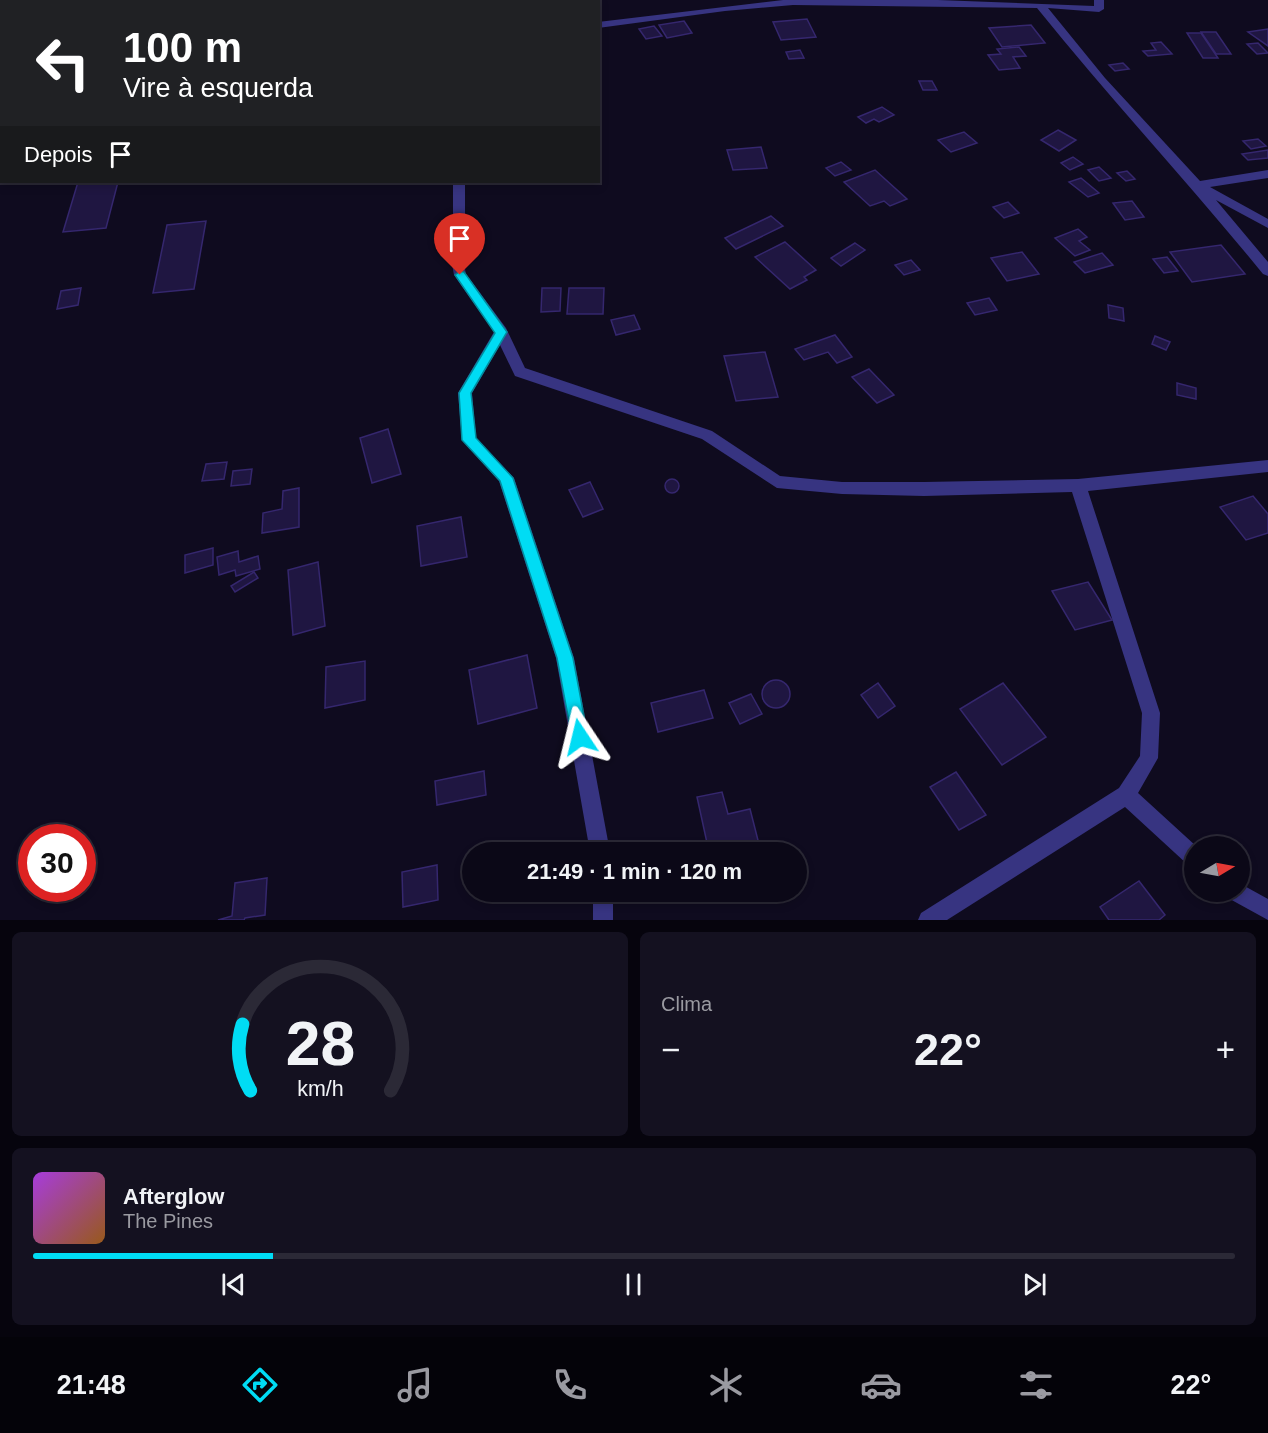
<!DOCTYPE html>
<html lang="pt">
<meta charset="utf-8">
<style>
body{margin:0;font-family:Arial,sans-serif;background:#141120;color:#f1f3f6;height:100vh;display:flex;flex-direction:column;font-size:22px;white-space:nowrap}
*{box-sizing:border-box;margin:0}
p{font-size:20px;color:#9a9aa1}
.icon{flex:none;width:33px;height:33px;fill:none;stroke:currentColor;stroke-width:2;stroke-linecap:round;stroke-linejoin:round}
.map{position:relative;height:920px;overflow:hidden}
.side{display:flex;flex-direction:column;gap:12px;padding:12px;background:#06040d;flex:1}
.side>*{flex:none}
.top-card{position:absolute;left:0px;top:0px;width:600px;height:183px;box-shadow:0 3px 9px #0003,0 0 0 2px #2b2936;background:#202124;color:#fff;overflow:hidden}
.needle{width:39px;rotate:80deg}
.fabs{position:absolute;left:1184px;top:836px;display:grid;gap:12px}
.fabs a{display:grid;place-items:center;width:66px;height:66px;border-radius:50%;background:#0b0817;box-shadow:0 3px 9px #0003,0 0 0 2px #2b2936;font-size:30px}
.speed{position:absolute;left:18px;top:824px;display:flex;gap:12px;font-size:30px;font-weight:700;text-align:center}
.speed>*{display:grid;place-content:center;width:78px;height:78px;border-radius:50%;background:#0b0817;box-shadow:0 3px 9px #0003,0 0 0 2px #2b2936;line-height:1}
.speed .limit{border:9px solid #d22;background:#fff;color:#111}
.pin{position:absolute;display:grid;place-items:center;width:51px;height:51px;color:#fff;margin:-62px -26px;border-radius:50% 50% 50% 0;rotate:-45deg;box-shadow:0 0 6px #0007}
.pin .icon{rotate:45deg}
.me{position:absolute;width:66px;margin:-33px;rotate:350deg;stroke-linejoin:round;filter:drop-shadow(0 0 4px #0008)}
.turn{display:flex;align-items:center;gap:21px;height:126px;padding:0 24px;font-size:27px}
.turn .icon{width:78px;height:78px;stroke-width:2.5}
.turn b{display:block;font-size:42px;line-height:51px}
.then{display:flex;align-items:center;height:57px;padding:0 24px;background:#0003;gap:12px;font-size:22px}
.big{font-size:45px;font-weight:700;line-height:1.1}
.side .tile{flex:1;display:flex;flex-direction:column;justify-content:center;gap:9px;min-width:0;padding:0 21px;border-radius:9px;background:#141120}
.side .dial{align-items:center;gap:0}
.dial svg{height:156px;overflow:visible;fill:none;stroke:#2b2936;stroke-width:7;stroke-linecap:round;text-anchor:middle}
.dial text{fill:#f1f3f6;stroke:none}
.song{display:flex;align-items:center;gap:18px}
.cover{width:72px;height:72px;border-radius:9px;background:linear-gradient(135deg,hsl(280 70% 55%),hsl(30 70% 35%))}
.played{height:6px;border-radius:3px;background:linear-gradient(90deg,#00dcf4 20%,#2b2936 20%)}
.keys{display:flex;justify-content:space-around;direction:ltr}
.heat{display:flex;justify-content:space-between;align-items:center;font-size:33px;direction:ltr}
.side .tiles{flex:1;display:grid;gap:12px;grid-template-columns:1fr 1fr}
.tile:last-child{grid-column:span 2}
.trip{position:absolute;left:462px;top:842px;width:345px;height:60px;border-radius:30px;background:#0b0817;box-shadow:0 3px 9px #0003,0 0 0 2px #2b2936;font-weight:700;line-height:60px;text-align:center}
.menu{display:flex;height:96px;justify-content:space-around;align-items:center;background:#040309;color:#9a9aa1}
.menu .icon{width:42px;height:42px}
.menu .on{color:#00dcf4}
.menu b{font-size:27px;color:#f1f3f6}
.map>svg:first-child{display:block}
.building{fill:#1f1641;stroke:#35276e;stroke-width:1.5}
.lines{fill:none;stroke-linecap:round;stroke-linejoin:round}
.minor{fill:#373481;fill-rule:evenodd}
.route{fill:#00dcf4;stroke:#008f9f;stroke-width:1.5}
</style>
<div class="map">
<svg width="1268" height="920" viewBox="0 0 1268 920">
<rect width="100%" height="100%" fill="#0f0b1f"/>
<g class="building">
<path d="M807 19 816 37 781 40 773 22Z"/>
<path d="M684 21 692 33 667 38 659 25Z"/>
<path d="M1031 25 1045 43 1002 47 989 28Z"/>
<path d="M654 26 662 36 646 39 639 29Z"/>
<path d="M1268 29V46L1248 32Z"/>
<path d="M1201 32H1216L1231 54H1216Z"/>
<path d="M1187 33H1201L1218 58H1203Z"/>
<path d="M1161 42 1172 54 1148 56 1143 51 1156 50 1151 43Z"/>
<path d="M1258 43 1268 53 1257 54 1247 44Z"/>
<path d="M1019 47 1026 56 1013 57 1020 68 999 70 988 55 1001 54 997 49Z"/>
<path d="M800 50 804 58 789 59 786 52Z"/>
<path d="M1123 63 1129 69 1115 71 1109 65Z"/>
<path d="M919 81H932L937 90H923Z"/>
<path d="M882 107 894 115 879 122 874 119 866 123 858 117Z"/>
<path d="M1058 130 1076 140 1059 151 1041 140Z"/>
<path d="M964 132 977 143 951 152 938 140Z"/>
<path d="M1258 139 1266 146 1251 149 1243 141Z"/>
<path d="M761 147 767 168 733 170 727 150Z"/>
<path d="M1268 150V158L1248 160 1242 154Z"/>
<path d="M1073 157 1083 164 1070 170 1061 163Z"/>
<path d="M841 162 851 170 835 176 826 168Z"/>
<path d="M1099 167 1111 178 1099 181 1088 170Z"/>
<path d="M875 170 907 199 890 206 884 201 870 206 844 182Z"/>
<path d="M1127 171 1135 179 1126 181 1117 173Z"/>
<path d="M1081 178 1099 193 1088 197 1069 182Z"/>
<path d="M78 182H118L106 228 63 232Z"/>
<path d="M1132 201 1144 217 1125 220 1113 203Z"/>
<path d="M1008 202 1019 213 1004 218 993 207Z"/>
<path d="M771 216 783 226 736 249 725 238Z"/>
<path d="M206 221 194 289 153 293 167 225Z"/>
<path d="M1078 229 1087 237 1079 241 1090 250 1075 256 1055 238Z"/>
<path d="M785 242 816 270 804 277 807 280 790 289 755 257Z"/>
<path d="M855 243 865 250 841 266 831 258Z"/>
<path d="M1221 245 1245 274 1192 282 1170 252Z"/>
<path d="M1022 252 1039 274 1007 281 991 258Z"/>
<path d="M1102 253 1113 265 1085 273 1074 262Z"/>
<path d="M1167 257 1178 271 1164 273 1153 259Z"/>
<path d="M911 260 920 270 904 275 895 265Z"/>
<path d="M81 288 78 305 57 309 61 291Z"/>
<path d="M542 288H561L560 311 541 312Z"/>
<path d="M569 288H604L603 314H567Z"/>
<path d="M989 298 997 310 975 315 967 303Z"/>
<path d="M1108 305 1123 308 1124 321 1109 318Z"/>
<path d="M634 315 640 329 616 335 611 320Z"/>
<path d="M835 335 852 357 837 363 828 352 804 360 795 349Z"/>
<path d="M1155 336 1170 342 1166 350 1152 344Z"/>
<path d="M765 352 778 397 736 401 724 356Z"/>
<path d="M869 369 894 395 877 403 852 377Z"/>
<path d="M1177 383 1196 388V399L1177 395Z"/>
<path d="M388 429 401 474 372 483 360 438Z"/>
<path d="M227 462 224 479 202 481 206 464Z"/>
<path d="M252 469 250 484 231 486 233 471Z"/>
<circle cx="672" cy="486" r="7"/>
<path d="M590 482 603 509 583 517 569 490Z"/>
<path d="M299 488V527L262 533 263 513 282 509 283 491Z"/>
<path d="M1253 496 1268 514V533L1246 540 1220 507Z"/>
<path d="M461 517 467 557 421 566 417 526Z"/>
<path d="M213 548V565L185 573V555Z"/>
<path d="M238 551 239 562 258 556 260 569 236 576 235 570 219 575 217 557Z"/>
<path d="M318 562 325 626 293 635 288 570Z"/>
<path d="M254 572 258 578 235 592 231 586Z"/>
<path d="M1088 582 1112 620 1075 630 1052 591Z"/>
<path d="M527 655 537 708 478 724 469 670Z"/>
<path d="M365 661V700L325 708 326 667Z"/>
<circle cx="776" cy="694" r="14"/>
<path d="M878 683 895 706 878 718 861 695Z"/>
<path d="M1003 683 1046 737 1002 765 960 709Z"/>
<path d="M704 690 713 718 658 732 651 703Z"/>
<path d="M751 694 762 714 740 724 729 703Z"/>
<path d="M484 771 486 795 437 805 435 781Z"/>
<path d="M956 772 986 815 959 830 930 787Z"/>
<path d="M722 792 728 814 750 809 761 852H709L697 797Z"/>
<path d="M437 865 438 900 403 907 402 872Z"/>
<path d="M267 878 265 915 245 918 244 920H218L232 916 235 883Z"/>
<path d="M1139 881 1165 915 1159 920H1109L1100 907Z"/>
</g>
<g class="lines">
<g class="minor">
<path d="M374 0H384L385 2H375Z"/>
<path d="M424 0H438L437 2Z"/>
<path d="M783 0H938L1094 6V0H1104V9L1099 12 1048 8 1105 78 1200 181 1268 170V178L1210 187 1268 219V228L1216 200 1268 262V276L1263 274C1190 184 1110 99 1037 8L793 5 725 11 598 28V22Z"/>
<rect x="0" y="95" width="2" height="6"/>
<path d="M453 182H465V225L461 248 466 274 506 328 525 368 712 431 780 476 842 482H924L1078 479 1268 460V472L1088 491 1160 713 1158 758 1138 793 1196 846H1194V867L1187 864 1125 807 947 920H918L921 913 1119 788 1140 756 1142 713 1072 492 924 496 842 494 777 488 702 439 515 376 500 345 472 393 476 438 514 478 574 658 610 852H590L556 658 499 481 462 440 458 393 494 332 454 275 449 248 453 225Z"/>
<path d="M1239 883 1268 899V920L1228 898 1225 891H1239Z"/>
<rect x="593" y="891" width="20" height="29"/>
</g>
</g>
<path class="route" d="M460 271 464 272 507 332 471 393 476 438 513 478 573 658 588 737 586 743 580 745 574 743 572 737 557 658 500 481 462 440 459 393 495 333 455 275Z"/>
</svg>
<div class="fabs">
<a><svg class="needle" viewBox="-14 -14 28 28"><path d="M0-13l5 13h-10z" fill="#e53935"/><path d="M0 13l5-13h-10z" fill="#9a9aa1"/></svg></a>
</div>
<div class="speed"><div class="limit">30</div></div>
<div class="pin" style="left:460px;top:275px;background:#d93025"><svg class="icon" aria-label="arrive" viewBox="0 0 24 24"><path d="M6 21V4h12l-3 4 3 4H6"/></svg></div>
<svg class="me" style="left:580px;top:737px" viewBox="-20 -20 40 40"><path d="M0-17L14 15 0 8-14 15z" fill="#00dcf4" stroke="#fff" stroke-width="4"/></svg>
<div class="trip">21:49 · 1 min · 120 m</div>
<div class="top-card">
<div class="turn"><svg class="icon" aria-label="left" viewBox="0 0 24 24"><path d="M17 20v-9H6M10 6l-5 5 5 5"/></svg><div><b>100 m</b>Vire à esquerda</div></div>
<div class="then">Depois<svg class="icon" aria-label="arrive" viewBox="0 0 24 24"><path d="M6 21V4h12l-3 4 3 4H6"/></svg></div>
</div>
</div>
<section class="side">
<div class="tiles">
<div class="tile dial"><svg viewBox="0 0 100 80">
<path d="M14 69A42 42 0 1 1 86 69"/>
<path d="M14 69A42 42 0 0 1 10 35" stroke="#00dcf4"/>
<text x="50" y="56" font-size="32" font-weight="700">28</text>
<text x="50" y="72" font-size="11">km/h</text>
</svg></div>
<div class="tile"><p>Clima</p>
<div class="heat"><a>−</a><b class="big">22°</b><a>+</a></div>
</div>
<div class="tile">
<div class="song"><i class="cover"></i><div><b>Afterglow</b><p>The Pines</p></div></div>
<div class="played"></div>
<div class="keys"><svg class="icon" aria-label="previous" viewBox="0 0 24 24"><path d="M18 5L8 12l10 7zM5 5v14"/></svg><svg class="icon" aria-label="pause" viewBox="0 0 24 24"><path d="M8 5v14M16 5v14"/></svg><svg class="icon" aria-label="next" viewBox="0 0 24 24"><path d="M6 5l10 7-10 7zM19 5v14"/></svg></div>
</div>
</div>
</section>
<nav class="menu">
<b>21:48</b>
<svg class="icon on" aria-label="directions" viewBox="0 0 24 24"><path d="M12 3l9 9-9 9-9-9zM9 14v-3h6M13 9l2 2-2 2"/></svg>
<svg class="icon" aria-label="music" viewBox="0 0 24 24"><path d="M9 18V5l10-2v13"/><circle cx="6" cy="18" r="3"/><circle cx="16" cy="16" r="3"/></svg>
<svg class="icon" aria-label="phone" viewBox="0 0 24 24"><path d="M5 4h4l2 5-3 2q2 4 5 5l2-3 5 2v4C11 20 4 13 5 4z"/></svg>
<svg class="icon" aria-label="climate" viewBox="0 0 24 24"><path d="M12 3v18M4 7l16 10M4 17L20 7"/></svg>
<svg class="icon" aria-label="car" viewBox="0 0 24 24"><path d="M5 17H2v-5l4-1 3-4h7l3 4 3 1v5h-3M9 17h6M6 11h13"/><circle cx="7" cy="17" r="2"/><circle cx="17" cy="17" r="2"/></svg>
<svg class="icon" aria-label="filters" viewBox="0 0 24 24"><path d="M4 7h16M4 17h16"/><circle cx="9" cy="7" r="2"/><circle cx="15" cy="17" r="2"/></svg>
<b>22°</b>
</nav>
